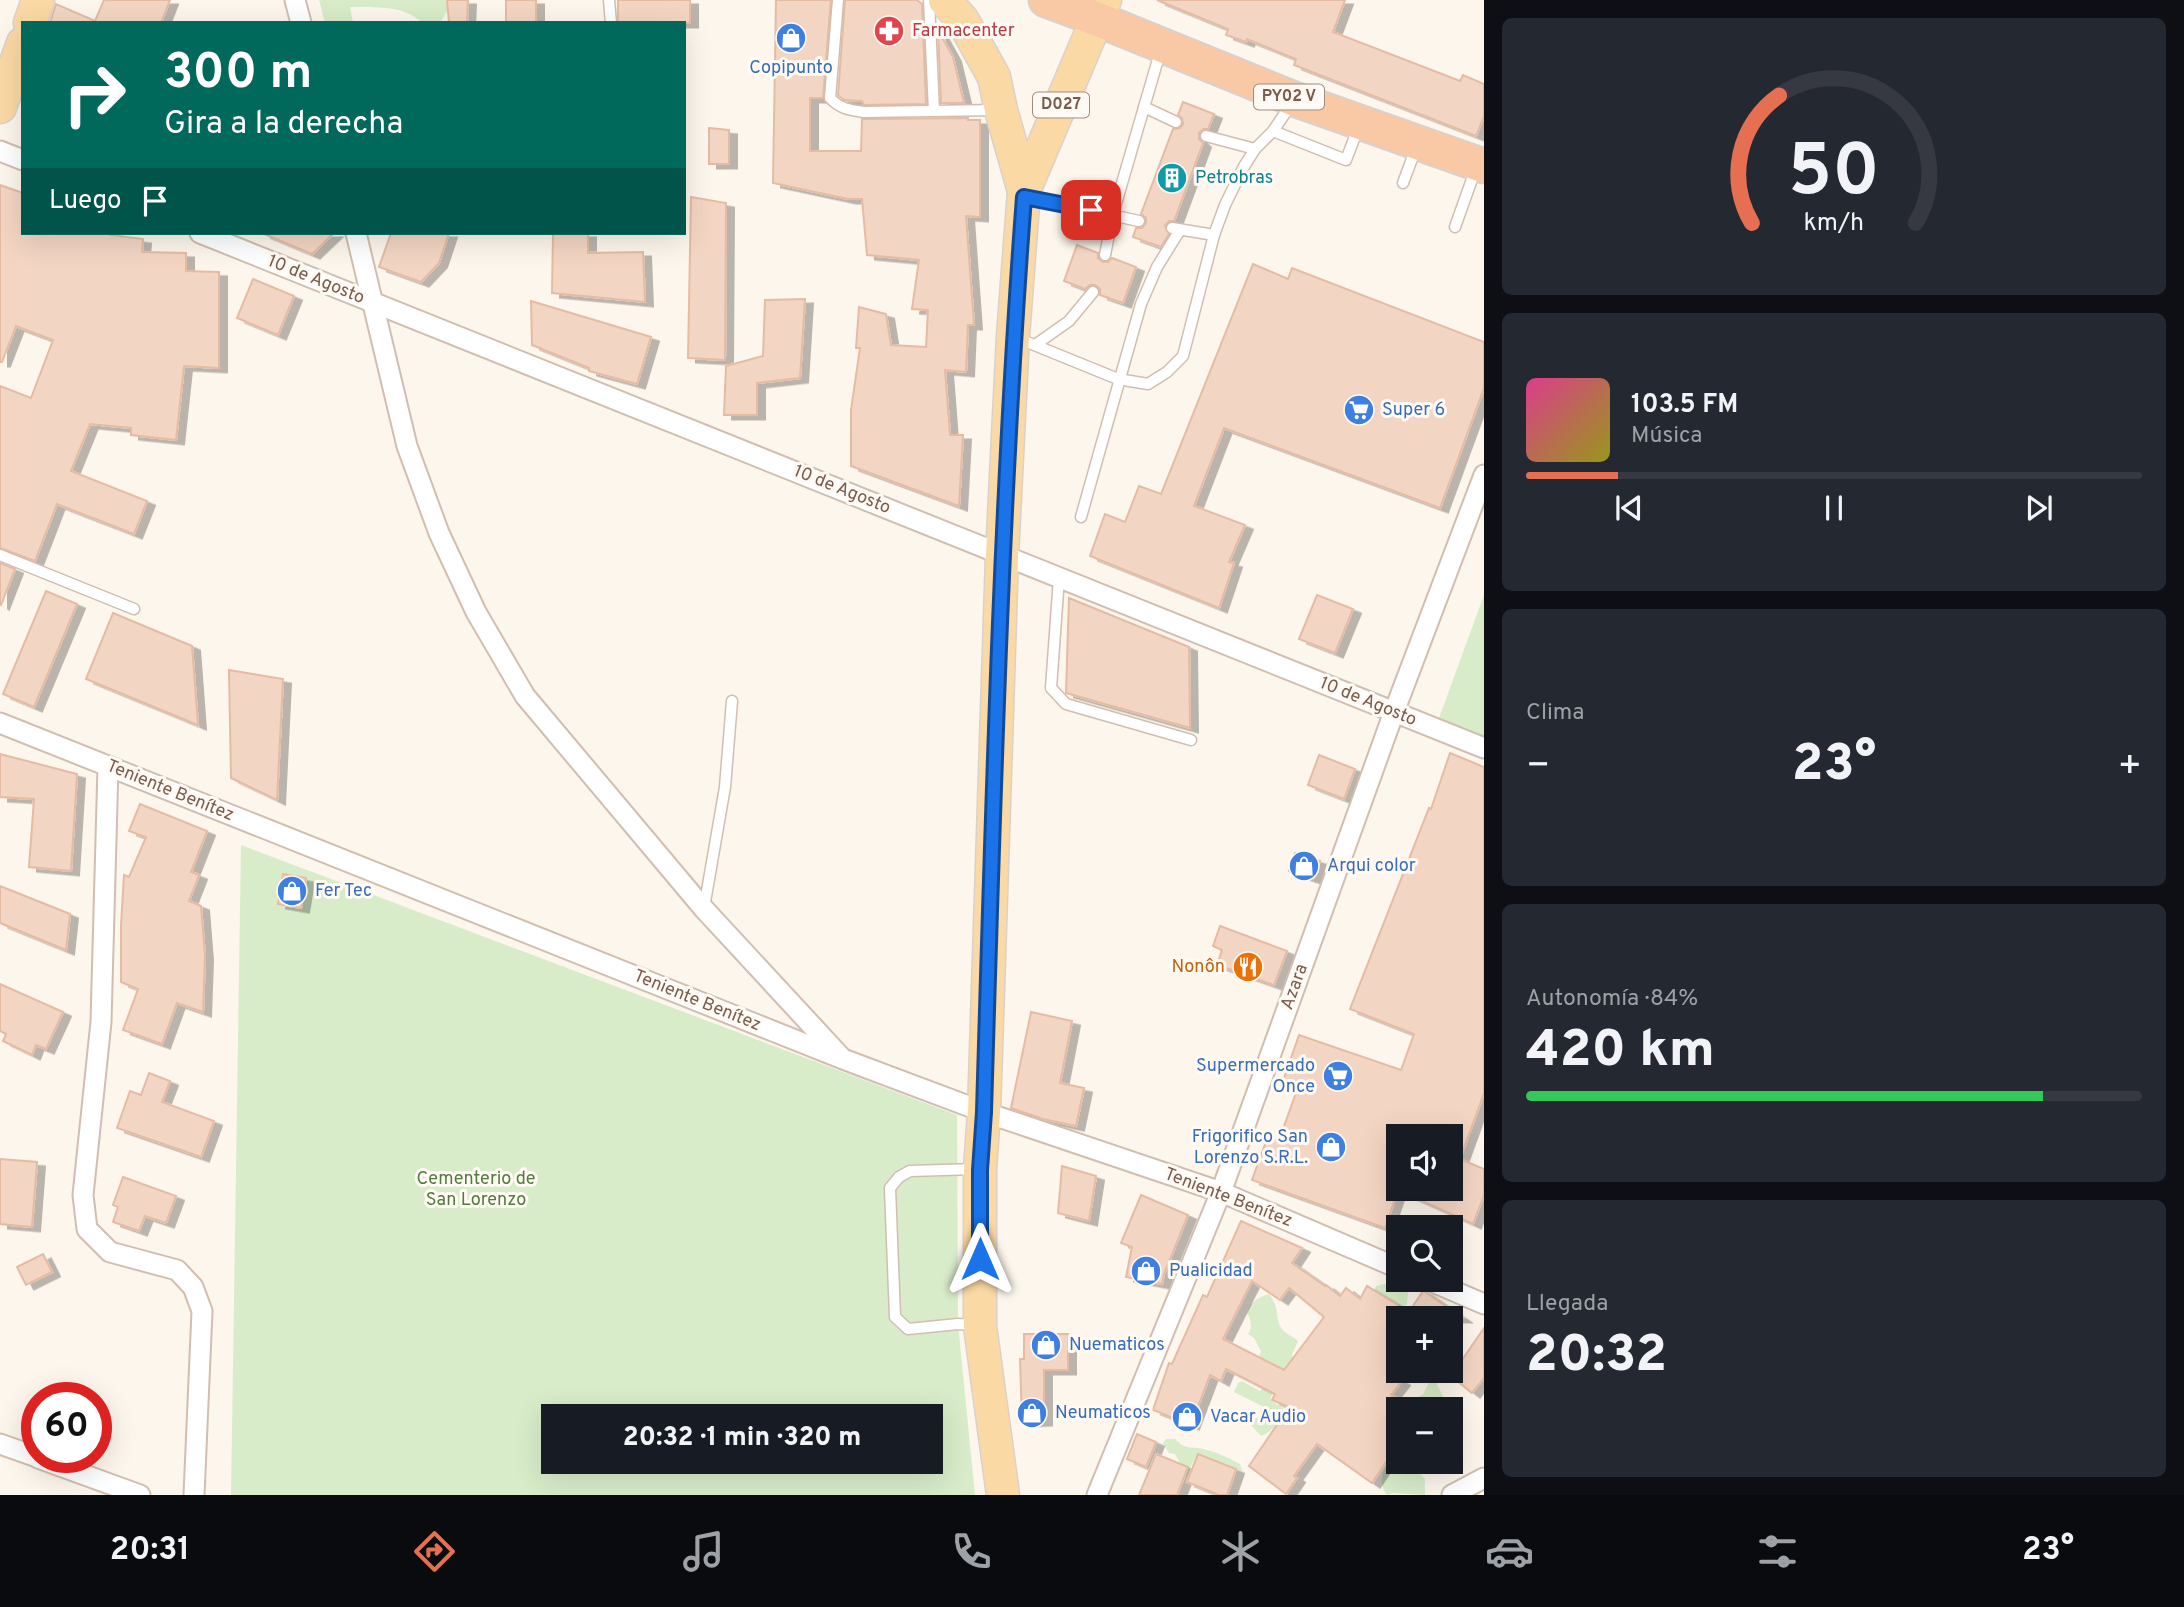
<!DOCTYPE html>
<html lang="es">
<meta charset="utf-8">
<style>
body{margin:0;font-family:Overpass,sans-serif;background:#242831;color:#f1f3f6;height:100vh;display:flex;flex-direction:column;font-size:26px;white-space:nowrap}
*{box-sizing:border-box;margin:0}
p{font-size:23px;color:#9ea1a6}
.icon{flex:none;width:38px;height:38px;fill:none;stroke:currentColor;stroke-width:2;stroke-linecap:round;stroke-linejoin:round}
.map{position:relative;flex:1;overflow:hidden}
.panel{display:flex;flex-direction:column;gap:18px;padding:18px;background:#0d0f14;width:700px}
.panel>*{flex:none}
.banner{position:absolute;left:21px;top:21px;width:665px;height:214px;border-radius:0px;box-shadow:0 7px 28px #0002;background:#00695c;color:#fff;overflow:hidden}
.controls{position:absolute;left:1386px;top:1124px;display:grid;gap:14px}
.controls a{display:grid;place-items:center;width:77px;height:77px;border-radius:0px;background:#171b24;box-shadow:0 7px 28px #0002;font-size:35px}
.speed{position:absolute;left:21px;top:1382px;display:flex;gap:14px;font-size:35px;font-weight:700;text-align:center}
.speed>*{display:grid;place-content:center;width:91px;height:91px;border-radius:50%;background:#171b24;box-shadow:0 7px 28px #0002;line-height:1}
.speed .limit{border:10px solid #d22;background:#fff;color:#111}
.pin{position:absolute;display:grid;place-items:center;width:60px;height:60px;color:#fff;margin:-30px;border-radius:14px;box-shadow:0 4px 10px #0006}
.me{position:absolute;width:77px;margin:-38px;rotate:0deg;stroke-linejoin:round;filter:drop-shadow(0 0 5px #0008)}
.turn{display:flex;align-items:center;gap:24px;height:147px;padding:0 28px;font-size:32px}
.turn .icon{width:91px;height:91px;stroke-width:2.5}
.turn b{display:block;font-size:49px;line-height:60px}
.then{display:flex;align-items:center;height:66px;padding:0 28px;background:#0003;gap:14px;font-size:26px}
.big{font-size:52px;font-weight:800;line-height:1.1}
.panel .widget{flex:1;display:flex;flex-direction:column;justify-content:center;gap:10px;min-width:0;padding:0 24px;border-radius:10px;background:#242831}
.panel .dial{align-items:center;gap:0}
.dial svg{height:182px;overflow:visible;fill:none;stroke:#363941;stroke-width:7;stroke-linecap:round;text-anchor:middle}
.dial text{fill:#f1f3f6;stroke:none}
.song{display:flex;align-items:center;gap:21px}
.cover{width:84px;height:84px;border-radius:10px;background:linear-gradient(135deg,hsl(330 70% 55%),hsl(60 70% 35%))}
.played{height:7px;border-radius:4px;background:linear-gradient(90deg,#e76f51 15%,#363941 15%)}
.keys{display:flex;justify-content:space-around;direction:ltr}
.heat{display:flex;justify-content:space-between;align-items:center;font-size:38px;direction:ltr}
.charge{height:10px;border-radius:5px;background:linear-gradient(90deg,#34c759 84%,#363941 0)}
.trip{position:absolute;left:541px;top:1404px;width:402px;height:70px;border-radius:0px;background:#171b24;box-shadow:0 7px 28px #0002;font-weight:800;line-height:70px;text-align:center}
.tabs{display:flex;height:112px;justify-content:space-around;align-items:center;background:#090b0e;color:#9ea1a6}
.tabs .icon{width:49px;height:49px}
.tabs .active{color:#e76f51}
.tabs b{font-size:32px;color:#f1f3f6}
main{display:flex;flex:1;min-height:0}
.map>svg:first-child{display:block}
.green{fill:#d8ecc9;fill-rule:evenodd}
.building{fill:#f3d5c3;stroke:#e6bba3;stroke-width:2;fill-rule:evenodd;filter:url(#shadow)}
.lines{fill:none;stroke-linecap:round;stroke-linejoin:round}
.service-casing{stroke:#d1beb0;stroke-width:13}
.minor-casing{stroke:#d1beb0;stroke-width:23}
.primary-casing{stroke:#dad1cd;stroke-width:35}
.trunk-casing{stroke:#dad1cd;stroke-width:37}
.service{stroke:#fff;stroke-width:10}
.minor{stroke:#fff;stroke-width:19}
.primary{stroke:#fbd9a5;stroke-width:32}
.trunk{stroke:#f9c8a4;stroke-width:33}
.route-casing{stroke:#114b97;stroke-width:18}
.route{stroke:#1a73e8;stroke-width:12}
.labels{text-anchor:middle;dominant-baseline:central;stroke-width:6;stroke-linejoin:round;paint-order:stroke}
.shield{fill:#fffaf3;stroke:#a28b7f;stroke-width:2}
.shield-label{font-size:16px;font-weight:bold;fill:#7a5c4d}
.health-label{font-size:18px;fill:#be3a42;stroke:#fffaf3;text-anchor:start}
.shop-label{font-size:18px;fill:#366cbe;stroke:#fffaf3;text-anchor:start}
.culture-label{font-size:18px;fill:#0d838f;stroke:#fffaf3;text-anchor:start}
.street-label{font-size:18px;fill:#7a5c4d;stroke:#fffaf3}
.food-label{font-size:18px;fill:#c56008;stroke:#fffaf3;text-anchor:end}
.park-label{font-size:18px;fill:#537a41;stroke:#fffaf3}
</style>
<main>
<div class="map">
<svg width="1484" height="1495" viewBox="0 0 1484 1495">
<defs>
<filter id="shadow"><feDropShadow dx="8" dy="4.5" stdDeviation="0" flood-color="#0004"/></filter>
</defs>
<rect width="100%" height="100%" fill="#fdf6ec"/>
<g class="green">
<path d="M319 0H447L448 10 440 23H422C404 4 374 8 350 7L353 23H325Z"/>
<path d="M1484 595V739L1438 721Z"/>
<path d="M241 845 957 1115 958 1324 975 1495H231ZM553 1416H931V1461H553Z"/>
<path d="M1384 1284 1399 1285 1408 1292 1407 1304 1396 1312 1374 1293 1376 1286Z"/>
<path d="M1269 1294C1280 1309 1275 1314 1280 1326 1283 1333 1293 1336 1298 1341L1292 1355 1294 1360 1292 1375 1258 1360 1261 1351 1254 1338 1248 1334C1253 1328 1251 1319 1247 1313 1250 1302 1258 1297 1269 1294Z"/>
<path d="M1435 1379 1444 1399 1441 1409H1430L1426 1403 1420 1405 1415 1399 1423 1394 1429 1383Z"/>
<path d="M1242 1381 1260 1391 1268 1381 1275 1386 1270 1400 1283 1408C1281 1419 1273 1432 1261 1436L1250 1424 1256 1418H1261L1265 1412 1262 1406 1234 1392 1238 1383Z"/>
<path d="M1166 1439H1175C1188 1452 1192 1445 1207 1450 1219 1453 1229 1458 1240 1464L1242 1471 1201 1454 1194 1460 1186 1477H1184L1185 1472 1175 1454 1169 1453 1163 1443Z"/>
<path d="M1394 1456 1398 1458V1461H1409L1425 1479V1495L1392 1493 1387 1495C1377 1482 1383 1467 1394 1456Z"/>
</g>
<g class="building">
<path d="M104 0H170L161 23H50L56 4 95 21Z"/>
<path d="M447 0H468L467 23H449Z"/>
<rect x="506" y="0" width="30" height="23"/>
<rect x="618" y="0" width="72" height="23"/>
<path d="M776 0H831L823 98H810V151H861L862 119 968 118V120H980V217L966 216 974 325H968L966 372 945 370 950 435H963L959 506 851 466V410L860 348H856L859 307 886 314 891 345 926 347 928 310 912 309 919 260 867 255 862 199H848L773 183Z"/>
<path d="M845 0H917L922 4 926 104 864 105 862 101 844 100 838 95Z"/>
<path d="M1157 0H1345L1333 32 1460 81 1463 75 1484 84V116L1476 136 1294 65 1296 59 1247 39 1246 42 1226 35 1228 29Z"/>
<path d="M938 30 953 57 964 103H941Z"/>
<path d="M1183 102 1214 114 1208 129H1203L1199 133V139L1203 143 1174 221H1169L1165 226 1169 234 1161 247 1133 237 1136 228H1142L1146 223V218L1141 214 1173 129 1180 128 1183 124 1182 118 1178 115Z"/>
<path d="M709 128 729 130V164H709Z"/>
<path d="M0 185 23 193V233H112L111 235 143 239 142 252 186 253V271L219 272V368L184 366 176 440 131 435V428L90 424 71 471 147 501 134 534 57 504 35 561 0 548V386L31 398 53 340 16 326 2 362H0Z"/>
<path d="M691 197 726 203 725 360 688 358Z"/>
<path d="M262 233H334L312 254Z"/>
<path d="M391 233H449L439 263 421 282 379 267Z"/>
<path d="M553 233H588V253L643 252 645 302 552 293Z"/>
<path d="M1077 245 1098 253V258L1103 262H1108L1112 258 1136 267 1123 303 1100 295V289L1095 285H1090L1085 289 1064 281Z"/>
<path d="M1253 264 1288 279 1292 268 1484 342V388L1440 508 1224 428 1194 506 1245 525 1229 562 1234 563 1219 608 1090 556 1105 514 1125 522 1139 486 1161 494Z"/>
<path d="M253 279 294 296 278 335 237 318Z"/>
<path d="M805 299 800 378 757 383V415H724L726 366 763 356 765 300Z"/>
<path d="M531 301 651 337 637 384 589 371V368L532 345Z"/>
<path d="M0 563 15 569 1 605 0 604Z"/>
<path d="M46 591 77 604 34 707 3 694Z"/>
<path d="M1317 595 1353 609 1335 653 1299 639Z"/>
<path d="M1069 598 1189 647 1190 728 1066 693Z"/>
<path d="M113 613 192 646 198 725 86 679Z"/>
<path d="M229 670 283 679 277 800 231 778Z"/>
<path d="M1450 753 1484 767V1093L1460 1159 1484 1169V1195L1473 1224 1398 1190 1385 1228 1252 1180 1268 1136 1279 1140 1297 1090 1282 1084 1299 1035 1401 1070 1414 1034 1350 1009 1429 808 1431 809ZM1398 1136H1451V1188H1398Z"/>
<path d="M0 754 77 774 71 871 29 867 34 799 0 797Z"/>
<path d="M1319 755 1355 769 1344 799 1308 785Z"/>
<path d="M140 804 207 831 191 872 199 875 189 901 201 906 205 956 203 1012 177 1003 162 1044 123 1030 138 989 121 982V925L124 875 129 877 146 837 129 831Z"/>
<path d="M1295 853 1320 861 1313 879 1289 871Z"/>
<path d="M283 874 306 878 301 908 278 904Z"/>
<path d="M0 886 70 914 66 950 0 923Z"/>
<path d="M1220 926 1287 951 1274 985 1217 965 1222 950 1213 946Z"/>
<path d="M0 984 63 1012 46 1049 36 1045 32 1055 3 1041 6 1034 0 1031Z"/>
<path d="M1031 1012 1072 1021 1060 1083 1084 1088 1076 1126 1043 1119 1011 1108Z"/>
<path d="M149 1073 170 1081 162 1102 214 1121 201 1157 117 1128 130 1091 141 1095Z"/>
<path d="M0 1159 37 1162 32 1227 0 1224Z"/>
<path d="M1062 1166 1096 1176 1089 1221 1058 1213Z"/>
<path d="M123 1177 176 1196 166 1223 145 1216 139 1231 113 1222 118 1207 113 1205Z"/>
<path d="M1141 1195 1188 1215 1164 1274 1162 1284 1126 1277 1132 1247 1121 1243Z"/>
<path d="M1241 1221 1302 1248 1292 1263 1325 1286 1326 1285 1340 1296 1346 1288 1360 1299 1367 1286 1398 1305V1379L1402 1381 1391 1395 1398 1399V1444L1372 1483 1317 1444 1294 1476 1297 1478 1286 1494 1249 1466 1289 1407 1272 1400 1275 1394 1226 1369 1221 1381 1210 1375 1191 1425 1153 1410 1169 1363 1172 1364 1203 1295 1207 1297ZM1252 1281 1280 1300 1289 1288 1324 1317 1284 1370 1223 1339Z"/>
<path d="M43 1254 52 1272 26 1285 17 1267Z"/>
<path d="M1423 1291H1424L1463 1318H1405Z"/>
<path d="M1484 1328V1378L1472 1393 1451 1376Z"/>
<path d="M1024 1334H1068V1370H1044V1421L1022 1422 1020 1359H1024Z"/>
<path d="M1137 1434 1156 1442 1146 1467 1127 1459Z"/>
<path d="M1156 1454 1188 1467 1177 1495H1139Z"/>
<path d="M1198 1454 1236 1469 1227 1495H1219L1187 1482Z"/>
</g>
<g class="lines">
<g class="service-casing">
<g id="service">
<path d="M609 0 611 23"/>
<path d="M838 0 830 98C840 109 850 110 864 112L997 110"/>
<path d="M929 0 934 111"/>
<path d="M1144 107 1176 122"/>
<path d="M1273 131 1346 160 1359 126"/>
<path d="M1206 136 1255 149"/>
<path d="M1403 183 1416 148"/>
<path d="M1028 197 1139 221"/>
<path d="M1455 227 1476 168"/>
<path d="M1172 228 1214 235"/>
<path d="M1105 255 1113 214 1161 49"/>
<path d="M1017 338 1118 379 1148 384 1167 372 1183 356 1214 235 1225 205 1243 168 1255 149 1273 131 1292 103"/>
<path d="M1035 345 1069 321 1093 292"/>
<path d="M1081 517 1141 304 1157 267 1180 230"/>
<path d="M0 555 134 609"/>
<path d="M1059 578 1051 688 1066 704 1191 740"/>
<path d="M704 908 725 787 732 701"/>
<path d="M975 1325 958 1324 908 1329 895 1317 890 1188 899 1177 910 1171 976 1169"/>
</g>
</g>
<g class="minor-casing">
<g id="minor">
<path d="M295 0 301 23"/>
<path d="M0 151 23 160"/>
<path d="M200 233 1484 748"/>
<path d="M356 233 407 446 439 533 476 612 525 696 704 909 840 1056"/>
<path d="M0 723 843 1059 984 1112 1221 1192 1398 1268"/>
<path d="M108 766 101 1022 83 1195 87 1229 110 1252 177 1270 193 1287 202 1311 194 1495"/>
<path d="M1426 1279 1484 1304"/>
<path d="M0 1444 37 1457"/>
<path d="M38 1458 140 1495"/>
<path d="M1097 1495 1221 1192 1394 712 1484 475"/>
<path d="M1452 1495 1484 1478"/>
</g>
</g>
<g class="primary-casing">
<g id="primary">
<path d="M945 0 963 21 994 77 1001 110 1024 191"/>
<path d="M30 23 38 0"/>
<path d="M0 107 23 43"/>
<path d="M1003 1495 980 1326V1170L984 1112 1002 556 1013 336 1024 191 1105 0"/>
</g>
</g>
<g class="trunk-casing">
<path id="trunk" d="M1046 0 1097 19 1294 99 1484 166"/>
</g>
<use href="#service" class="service"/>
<use href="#minor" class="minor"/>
<use href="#primary" class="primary"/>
<use href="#trunk" class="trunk"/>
</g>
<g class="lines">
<g class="route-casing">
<path id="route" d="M980 1259V1170L984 1112C993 807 1001 501 1024 197L1091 210"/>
</g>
<use href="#route" class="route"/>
</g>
<defs>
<g id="pharmacy-disc" transform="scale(1.575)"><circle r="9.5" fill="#e0444e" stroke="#fffaf3"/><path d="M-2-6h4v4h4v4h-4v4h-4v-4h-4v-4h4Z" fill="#fff"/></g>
<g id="shop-disc" transform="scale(1.575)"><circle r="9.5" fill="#3f7fe0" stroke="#fffaf3"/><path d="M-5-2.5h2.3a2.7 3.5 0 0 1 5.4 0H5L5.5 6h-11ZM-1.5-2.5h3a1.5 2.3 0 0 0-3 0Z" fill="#fff"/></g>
<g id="building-disc" transform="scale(1.575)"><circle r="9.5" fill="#0f9aa8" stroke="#fffaf3"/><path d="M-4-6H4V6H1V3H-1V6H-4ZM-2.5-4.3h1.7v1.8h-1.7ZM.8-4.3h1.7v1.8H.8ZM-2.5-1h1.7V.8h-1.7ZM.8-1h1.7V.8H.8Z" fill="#fff"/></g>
<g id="supermarket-disc" transform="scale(1.575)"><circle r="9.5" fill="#3f7fe0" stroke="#fffaf3"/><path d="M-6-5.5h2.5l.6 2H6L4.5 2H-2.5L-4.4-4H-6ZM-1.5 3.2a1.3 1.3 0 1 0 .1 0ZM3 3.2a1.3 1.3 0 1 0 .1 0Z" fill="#fff"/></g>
<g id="restaurant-disc" transform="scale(1.575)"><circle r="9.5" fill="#e8710a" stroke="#fffaf3"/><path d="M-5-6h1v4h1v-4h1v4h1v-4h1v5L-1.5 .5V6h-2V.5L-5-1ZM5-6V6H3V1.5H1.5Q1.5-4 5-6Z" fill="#fff"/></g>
</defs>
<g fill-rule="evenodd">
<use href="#pharmacy-disc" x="889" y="31"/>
<use href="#shop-disc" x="791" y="38"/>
<use href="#building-disc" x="1172" y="178"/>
<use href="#supermarket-disc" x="1359" y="410"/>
<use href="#shop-disc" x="1304" y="866"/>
<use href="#shop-disc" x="292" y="891"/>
<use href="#restaurant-disc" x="1248" y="967"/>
<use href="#supermarket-disc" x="1338" y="1076"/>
<use href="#shop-disc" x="1331" y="1147"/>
<use href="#shop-disc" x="1146" y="1271"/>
<use href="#shop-disc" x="1046" y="1345"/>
<use href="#shop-disc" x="1032" y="1413"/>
<use href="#shop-disc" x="1187" y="1417"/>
</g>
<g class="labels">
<g class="shield">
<rect x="1254" y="84.5" width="70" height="25" rx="5"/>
<rect x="1033" y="92.5" width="56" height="25" rx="5"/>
</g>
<g class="shield-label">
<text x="1289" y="97">PY02 V</text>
<text x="1061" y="105">D027</text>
</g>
<g class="health-label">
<text x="912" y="31">Farmacenter</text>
</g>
<g class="shop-label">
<text x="791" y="68" text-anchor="middle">Copipunto</text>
<text x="1382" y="410">Super 6</text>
<text x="1327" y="866">Arqui color</text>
<text x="315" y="891">Fer Tec</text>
<text x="1315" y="1066" text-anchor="end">Supermercado<tspan x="1315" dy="21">Once</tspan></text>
<text x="1308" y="1137" text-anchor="end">Frigorifico San<tspan x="1308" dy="21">Lorenzo S.R.L.</tspan></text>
<text x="1169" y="1271">Pualicidad</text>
<text x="1069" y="1345">Nuematicos</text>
<text x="1055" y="1413">Neumaticos</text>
<text x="1210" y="1417">Vacar Audio</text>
</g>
<g class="culture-label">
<text x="1195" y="178">Petrobras</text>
</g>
<g class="street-label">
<text transform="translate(316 280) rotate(22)">10 de Agosto</text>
<text transform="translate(842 490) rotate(22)">10 de Agosto</text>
<text transform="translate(1368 702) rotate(22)">10 de Agosto</text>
<text transform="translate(170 791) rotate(22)">Teniente Benítez</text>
<text transform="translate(1295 987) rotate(-70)">Azara</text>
<text transform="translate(697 1001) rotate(22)">Teniente Benítez</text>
<text transform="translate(1228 1198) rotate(21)">Teniente Benítez</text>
</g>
<g class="food-label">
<text x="1225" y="967">Nonôn</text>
</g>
<g class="park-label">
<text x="476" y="1179">Cementerio de<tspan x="476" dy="21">San Lorenzo</tspan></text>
</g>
</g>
</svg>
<div class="controls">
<a><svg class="icon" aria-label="sound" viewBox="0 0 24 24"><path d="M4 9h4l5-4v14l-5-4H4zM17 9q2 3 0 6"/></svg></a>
<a><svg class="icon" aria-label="search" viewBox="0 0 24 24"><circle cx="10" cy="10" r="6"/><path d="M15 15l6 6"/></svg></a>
<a>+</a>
<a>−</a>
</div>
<div class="speed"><div class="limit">60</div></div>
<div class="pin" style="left:1091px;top:210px;background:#d93025"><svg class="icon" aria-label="arrive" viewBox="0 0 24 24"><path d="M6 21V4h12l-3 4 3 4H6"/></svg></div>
<svg class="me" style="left:980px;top:1259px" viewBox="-20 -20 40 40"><path d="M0-17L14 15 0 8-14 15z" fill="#1a73e8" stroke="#fff" stroke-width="4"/></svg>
<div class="trip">20:32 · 1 min · 320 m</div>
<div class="banner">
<div class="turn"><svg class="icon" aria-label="right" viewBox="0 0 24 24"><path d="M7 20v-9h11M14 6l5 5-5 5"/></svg><div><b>300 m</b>Gira a la derecha</div></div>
<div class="then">Luego<svg class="icon" aria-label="arrive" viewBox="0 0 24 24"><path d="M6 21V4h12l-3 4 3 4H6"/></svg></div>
</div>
</div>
<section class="panel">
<div class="widget dial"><svg viewBox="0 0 100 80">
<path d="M14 69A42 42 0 1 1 86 69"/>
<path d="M14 69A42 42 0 0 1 26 13" stroke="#e76f51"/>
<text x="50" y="56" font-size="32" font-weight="700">50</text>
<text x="50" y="72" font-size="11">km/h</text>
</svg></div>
<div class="widget">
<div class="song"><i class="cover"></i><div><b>103.5 FM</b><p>Música</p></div></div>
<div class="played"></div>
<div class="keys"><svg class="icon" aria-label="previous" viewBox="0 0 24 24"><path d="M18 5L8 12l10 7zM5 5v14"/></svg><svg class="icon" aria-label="pause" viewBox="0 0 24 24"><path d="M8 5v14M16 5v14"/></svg><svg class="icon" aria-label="next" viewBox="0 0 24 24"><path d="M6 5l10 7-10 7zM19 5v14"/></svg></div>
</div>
<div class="widget"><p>Clima</p>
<div class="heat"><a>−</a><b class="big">23°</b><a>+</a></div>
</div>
<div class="widget"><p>Autonomía · 84%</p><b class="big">420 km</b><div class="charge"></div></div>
<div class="widget"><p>Llegada</p><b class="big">20:32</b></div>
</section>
</main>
<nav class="tabs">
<b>20:31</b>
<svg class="icon active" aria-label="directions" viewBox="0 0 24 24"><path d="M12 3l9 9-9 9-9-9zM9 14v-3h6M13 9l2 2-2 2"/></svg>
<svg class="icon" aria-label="music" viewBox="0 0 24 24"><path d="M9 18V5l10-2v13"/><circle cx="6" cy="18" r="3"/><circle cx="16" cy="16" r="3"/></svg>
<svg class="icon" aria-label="phone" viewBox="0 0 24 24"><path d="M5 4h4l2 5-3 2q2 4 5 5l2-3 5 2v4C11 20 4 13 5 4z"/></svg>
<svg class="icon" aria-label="climate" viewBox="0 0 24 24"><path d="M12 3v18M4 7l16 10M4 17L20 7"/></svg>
<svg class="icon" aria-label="car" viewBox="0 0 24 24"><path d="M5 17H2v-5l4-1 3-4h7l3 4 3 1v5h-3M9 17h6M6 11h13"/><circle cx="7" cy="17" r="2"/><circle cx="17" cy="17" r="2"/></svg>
<svg class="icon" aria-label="filters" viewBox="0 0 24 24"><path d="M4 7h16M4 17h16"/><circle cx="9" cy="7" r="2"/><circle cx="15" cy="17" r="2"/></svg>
<b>23°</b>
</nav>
